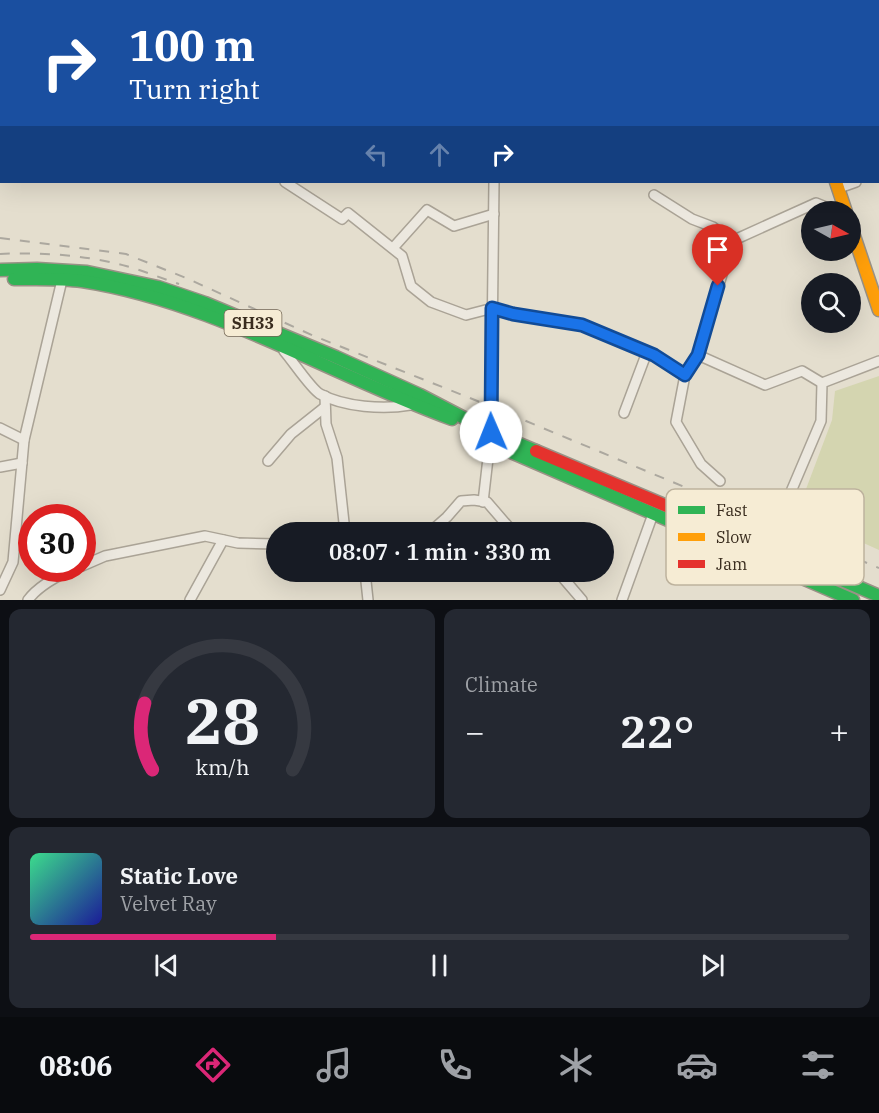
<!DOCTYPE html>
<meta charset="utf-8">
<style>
body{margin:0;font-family:"IBM Plex Serif",serif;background:#242831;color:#f1f3f6;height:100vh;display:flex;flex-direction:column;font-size:22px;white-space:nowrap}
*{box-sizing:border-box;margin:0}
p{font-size:20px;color:#9ea1a6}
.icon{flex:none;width:33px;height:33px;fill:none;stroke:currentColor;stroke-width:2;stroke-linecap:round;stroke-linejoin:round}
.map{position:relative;height:600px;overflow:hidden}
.sheet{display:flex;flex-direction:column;gap:9px;padding:9px;background:#0d0f14;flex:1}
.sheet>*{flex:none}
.hud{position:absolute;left:0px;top:0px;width:879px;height:183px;box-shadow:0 6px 24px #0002;background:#1a4fa0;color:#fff;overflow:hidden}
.needle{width:39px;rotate:98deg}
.controls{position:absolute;left:801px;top:201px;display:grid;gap:12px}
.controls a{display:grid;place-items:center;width:60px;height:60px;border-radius:50%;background:#171b24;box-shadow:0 6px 24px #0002;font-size:30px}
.speed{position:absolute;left:18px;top:504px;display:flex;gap:12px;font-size:30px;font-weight:700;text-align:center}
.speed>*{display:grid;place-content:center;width:78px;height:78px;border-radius:50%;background:#171b24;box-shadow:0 6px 24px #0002;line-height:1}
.speed .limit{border:9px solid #d22;background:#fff;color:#111}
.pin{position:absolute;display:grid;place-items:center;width:51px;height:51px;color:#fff;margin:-62px -26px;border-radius:50% 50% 50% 0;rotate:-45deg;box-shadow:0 0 6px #0007}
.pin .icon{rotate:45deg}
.me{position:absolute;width:66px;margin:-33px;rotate:359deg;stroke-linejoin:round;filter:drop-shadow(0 0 4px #0008)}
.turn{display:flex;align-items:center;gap:21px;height:126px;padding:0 30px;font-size:27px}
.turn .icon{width:78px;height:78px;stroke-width:2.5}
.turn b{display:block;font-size:42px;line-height:51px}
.lanes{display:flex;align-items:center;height:57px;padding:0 30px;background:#0003;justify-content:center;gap:30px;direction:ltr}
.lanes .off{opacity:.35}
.big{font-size:45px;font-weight:600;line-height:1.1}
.sheet .tile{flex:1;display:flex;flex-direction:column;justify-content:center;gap:9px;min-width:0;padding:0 21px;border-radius:12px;background:#242831}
.sheet .dial{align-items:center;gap:0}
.dial svg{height:156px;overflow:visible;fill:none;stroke:#363941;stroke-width:7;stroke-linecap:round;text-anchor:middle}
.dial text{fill:#f1f3f6;stroke:none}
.song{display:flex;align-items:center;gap:18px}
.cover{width:72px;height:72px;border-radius:9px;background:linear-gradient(135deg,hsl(150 70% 55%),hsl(240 70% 35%))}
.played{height:6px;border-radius:3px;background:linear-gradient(90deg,#db2777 30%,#363941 30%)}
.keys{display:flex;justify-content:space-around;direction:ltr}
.heat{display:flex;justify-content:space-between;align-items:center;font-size:33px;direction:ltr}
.sheet .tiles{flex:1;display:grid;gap:9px;grid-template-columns:1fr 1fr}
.tile:last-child{grid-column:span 2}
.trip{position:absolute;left:266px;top:522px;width:348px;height:60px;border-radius:30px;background:#171b24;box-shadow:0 6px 24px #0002;font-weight:600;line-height:60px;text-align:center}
.tabs{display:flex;height:96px;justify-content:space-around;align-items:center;background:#090b0e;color:#9ea1a6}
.tabs .icon{width:42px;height:42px}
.tabs .active{color:#db2777}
.tabs b{font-size:27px;color:#f1f3f6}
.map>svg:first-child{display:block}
.green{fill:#d4d5b0}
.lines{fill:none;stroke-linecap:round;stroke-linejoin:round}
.street-casing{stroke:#aaa396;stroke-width:12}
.fast-casing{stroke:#999286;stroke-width:15}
.slow-casing{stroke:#999286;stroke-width:15}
.jam-casing{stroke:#999286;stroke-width:15}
.street{stroke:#ece8df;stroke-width:9}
.fast{stroke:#30b455;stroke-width:12}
.slow{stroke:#ff9f0a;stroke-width:12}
.jam{stroke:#e5322d;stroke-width:12}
.rail{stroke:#aca89f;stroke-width:2;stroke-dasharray:10 10;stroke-linecap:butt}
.route-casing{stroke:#114b97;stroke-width:15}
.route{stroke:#1a73e8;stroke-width:10}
.labels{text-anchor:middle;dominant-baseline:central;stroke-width:4.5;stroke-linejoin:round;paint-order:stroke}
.shield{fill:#f6ecd4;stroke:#726655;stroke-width:1.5}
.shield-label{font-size:16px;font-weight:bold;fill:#392c1e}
.key{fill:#f6ecd4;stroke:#bdb29d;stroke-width:1.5}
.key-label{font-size:16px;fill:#392c1e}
</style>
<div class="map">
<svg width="879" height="600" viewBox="0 0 879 600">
<rect width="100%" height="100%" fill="#e4dece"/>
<g class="green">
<path d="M192 0H487L194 2Z"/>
<path d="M879 376V550L797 513 832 420 835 391Z"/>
</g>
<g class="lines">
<g class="street-casing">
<g id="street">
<path d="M619 0 622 2"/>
<path d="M711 0 714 2"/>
<path d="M504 2V0"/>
<path d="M0 87 2 89"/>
<path d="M878 97H879"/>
<path d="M878 135H879"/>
<path d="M878 173H879"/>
<path d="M285 182 342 219 348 213 402 256 411 286 431 302 466 315 493 308 513 314 581 325 654 355 685 375"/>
<path d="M839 188 856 182"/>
<path d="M654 195 692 219 713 227 732 241"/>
<path d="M393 248 427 210 454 226 494 214"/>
<path d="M284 351C292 360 311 389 320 394 344 407 384 410 410 405"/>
<path d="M698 355 765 385 802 371 822 383"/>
<path d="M325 396 326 424 337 458 345 532"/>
<path d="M624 413 647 352"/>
<path d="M0 428 24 440"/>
<path d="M268 461 291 434 325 407"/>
<path d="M0 467 22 463"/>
<path d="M720 481 701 464 676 422 685 375 698 355 732 241 816 203 838 212"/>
<path d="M483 502 491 432 494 182"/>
<path d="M784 508 821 421 822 383 879 361"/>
<path d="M430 532 447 517 461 501 474 500 487 502 513 532"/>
<path d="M82 566 105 556 205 536 238 543 276 544"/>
<path d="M365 572 368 600"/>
<path d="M558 572 582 600"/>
<path d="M0 590 13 562 24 440 62 280"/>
<path d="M28 600C39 585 59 575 75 568"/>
<path d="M190 600 223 540"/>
<path d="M622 600 653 514"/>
</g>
</g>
<g class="fast-casing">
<g id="fast">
<path d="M158 2 159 0"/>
<path d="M0 270 37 269 87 272 158 287 205 303 336 357 420 395 491 432 536 451"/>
<path d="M14 279C37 279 60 278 82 281 212 301 329 374 452 419"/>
<path d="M491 432 504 449 853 600"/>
<path d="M807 565 879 596"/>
</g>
</g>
<g class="slow-casing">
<g id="slow">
<path d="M0 146 2 145"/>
<path d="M836 182 846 212"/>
<path d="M850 224 879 310"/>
</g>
</g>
<g class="jam-casing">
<g id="jam">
<path d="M772 0 773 2"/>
<path d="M536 451 807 565"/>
</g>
</g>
<use href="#street" class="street"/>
<use href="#fast" class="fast"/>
<use href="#slow" class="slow"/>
<use href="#jam" class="jam"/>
<g class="rail">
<path d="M878 55H879"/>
<path d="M0 175 2 174"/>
<path d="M0 238 126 254 186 278 314 336 490 406 879 568"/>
<path d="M0 254C40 252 87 255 126 266 144 271 161 278 179 284"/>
</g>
</g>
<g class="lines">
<g class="route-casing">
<path id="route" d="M491 432 492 308 513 314 582 325 654 355 685 375 698 355 718 286"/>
</g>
<use href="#route" class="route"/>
</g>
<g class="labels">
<rect class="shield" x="224.5" y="310" width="57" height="26" rx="4.5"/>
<g class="shield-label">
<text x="253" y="323">SH33</text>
</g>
</g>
<rect x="666" y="489" width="198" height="96" rx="9" class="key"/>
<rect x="678" y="506" width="27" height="8" fill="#30b455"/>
<rect x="678" y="533" width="27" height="8" fill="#ff9f0a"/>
<rect x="678" y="560" width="27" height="8" fill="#e5322d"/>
<g class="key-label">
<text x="716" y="516">Fast</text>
<text x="716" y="543">Slow</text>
<text x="716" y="570">Jam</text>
</g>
</svg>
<div class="controls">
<a><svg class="needle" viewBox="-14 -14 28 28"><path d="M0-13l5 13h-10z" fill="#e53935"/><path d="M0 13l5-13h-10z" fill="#9ea1a6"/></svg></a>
<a><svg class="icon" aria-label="search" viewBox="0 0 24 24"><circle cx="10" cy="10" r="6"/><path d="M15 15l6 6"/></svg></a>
</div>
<div class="speed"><div class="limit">30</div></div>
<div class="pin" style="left:718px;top:286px;background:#d93025"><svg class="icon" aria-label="arrive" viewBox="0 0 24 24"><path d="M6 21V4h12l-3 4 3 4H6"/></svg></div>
<svg class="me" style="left:491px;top:432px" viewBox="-20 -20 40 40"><circle r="19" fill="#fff"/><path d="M0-13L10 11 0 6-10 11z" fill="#1a73e8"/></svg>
<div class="trip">08:07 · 1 min · 330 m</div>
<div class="hud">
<div class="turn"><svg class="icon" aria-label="right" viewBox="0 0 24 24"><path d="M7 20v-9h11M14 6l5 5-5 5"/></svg><div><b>100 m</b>Turn right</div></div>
<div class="lanes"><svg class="icon off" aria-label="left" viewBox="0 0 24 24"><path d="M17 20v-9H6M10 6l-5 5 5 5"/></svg><svg class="icon off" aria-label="ahead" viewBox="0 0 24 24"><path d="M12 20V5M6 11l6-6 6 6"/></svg><svg class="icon" aria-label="right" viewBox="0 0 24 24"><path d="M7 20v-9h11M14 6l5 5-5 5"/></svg></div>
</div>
</div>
<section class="sheet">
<div class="tiles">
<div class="tile dial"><svg viewBox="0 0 100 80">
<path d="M14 69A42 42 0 1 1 86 69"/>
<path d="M14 69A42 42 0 0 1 10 35" stroke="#db2777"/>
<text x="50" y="56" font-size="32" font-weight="700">28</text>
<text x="50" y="72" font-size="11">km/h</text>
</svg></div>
<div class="tile"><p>Climate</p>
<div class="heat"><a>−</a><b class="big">22°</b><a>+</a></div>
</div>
<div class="tile">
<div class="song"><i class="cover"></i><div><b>Static Love</b><p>Velvet Ray</p></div></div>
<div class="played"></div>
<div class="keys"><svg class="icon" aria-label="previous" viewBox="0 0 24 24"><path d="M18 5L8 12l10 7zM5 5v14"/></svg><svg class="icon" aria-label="pause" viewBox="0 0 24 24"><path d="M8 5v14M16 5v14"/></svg><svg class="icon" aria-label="next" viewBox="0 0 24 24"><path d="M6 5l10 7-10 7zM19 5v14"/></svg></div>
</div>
</div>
</section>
<nav class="tabs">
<b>08:06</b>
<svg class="icon active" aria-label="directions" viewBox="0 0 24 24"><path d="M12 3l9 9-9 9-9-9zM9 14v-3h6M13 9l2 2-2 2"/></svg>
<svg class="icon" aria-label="music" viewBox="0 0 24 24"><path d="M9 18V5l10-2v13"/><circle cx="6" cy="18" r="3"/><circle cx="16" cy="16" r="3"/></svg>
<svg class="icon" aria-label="phone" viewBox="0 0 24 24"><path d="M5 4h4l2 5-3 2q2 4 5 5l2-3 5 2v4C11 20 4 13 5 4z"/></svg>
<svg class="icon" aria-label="climate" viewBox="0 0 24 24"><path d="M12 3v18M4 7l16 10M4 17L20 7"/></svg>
<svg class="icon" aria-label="car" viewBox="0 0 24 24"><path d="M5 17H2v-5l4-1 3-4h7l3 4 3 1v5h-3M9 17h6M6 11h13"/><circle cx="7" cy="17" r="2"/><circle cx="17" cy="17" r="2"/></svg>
<svg class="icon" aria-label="filters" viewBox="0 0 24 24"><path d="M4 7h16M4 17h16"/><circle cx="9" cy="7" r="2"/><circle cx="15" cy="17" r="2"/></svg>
</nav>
